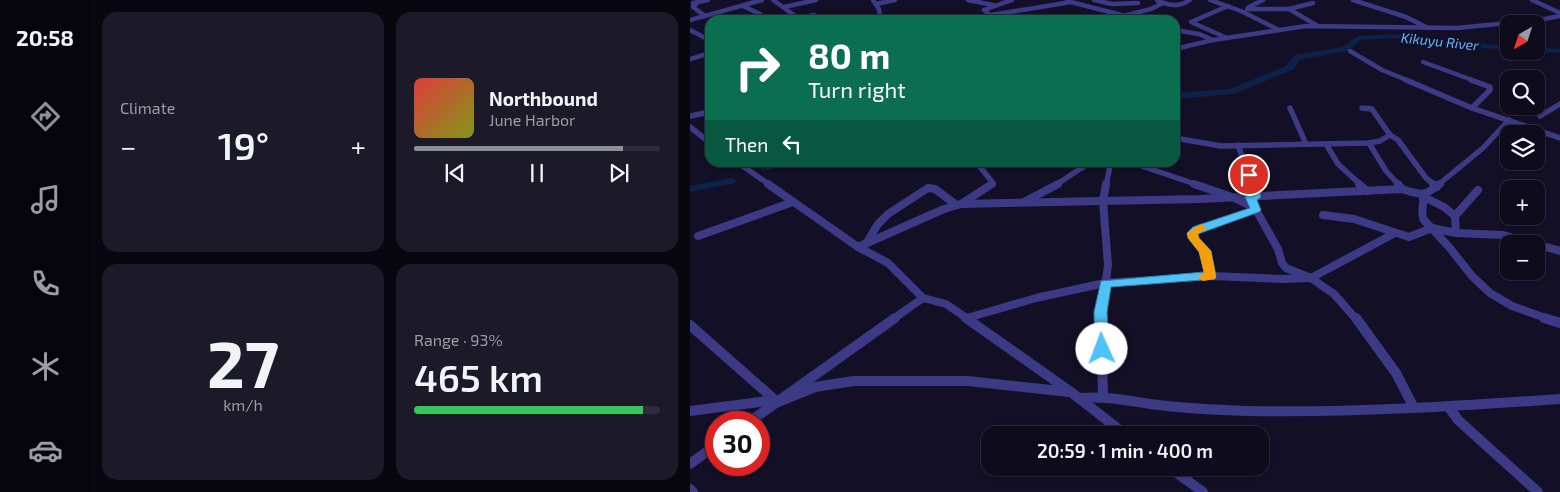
<!DOCTYPE html>
<meta charset="utf-8">
<style>
body{margin:0;font-family:"Exo 2",sans-serif;background:#1c1929;color:#f1f3f6;height:100vh;display:flex;flex-direction:column;font-size:19px;white-space:nowrap}
*{box-sizing:border-box;margin:0}
p{font-size:16px;color:#9b9ba3}
.icon{flex:none;width:28px;height:28px;fill:none;stroke:currentColor;stroke-width:2;stroke-linecap:round;stroke-linejoin:round}
.map{position:relative;flex:1;overflow:hidden}
.panel{display:flex;flex-direction:column;gap:12px;padding:12px;background:#08060f;width:600px}
.panel>*{flex:none}
.hud{position:absolute;left:15px;top:15px;width:475px;height:152px;border-radius:15px;box-shadow:0 1px 4px #0004,0 0 0 1px #2e2b3b;background:#0b6e4f;color:#fff;overflow:hidden}
.needle{width:32px;rotate:219deg}
.tools{position:absolute;left:810px;top:15px;display:grid;gap:10px}
.tools a{display:grid;place-items:center;width:45px;height:45px;border-radius:10px;background:#0e0b1c;box-shadow:0 1px 4px #0004,0 0 0 1px #2e2b3b;font-size:25px}
.speed{position:absolute;left:15px;top:411px;display:flex;gap:10px;font-size:25px;font-weight:700;text-align:center}
.speed>*{display:grid;place-content:center;width:65px;height:65px;border-radius:50%;background:#0e0b1c;box-shadow:0 1px 4px #0004,0 0 0 1px #2e2b3b;line-height:1}
.speed .limit{border:8px solid #d22;background:#fff;color:#111}
.pin{position:absolute;display:grid;place-items:center;width:42px;height:42px;color:#fff;margin:-21px;border:2px solid #fff;border-radius:50%;box-shadow:0 1px 5px #0007}
.me{position:absolute;width:55px;margin:-28px;rotate:358deg;stroke-linejoin:round;filter:drop-shadow(0 0 4px #0008)}
.turn{display:flex;align-items:center;gap:18px;height:105px;padding:0 20px;font-size:22px}
.turn .icon{width:65px;height:65px;stroke-width:2.5}
.turn b{display:block;font-size:35px;line-height:42px}
.then{display:flex;align-items:center;height:48px;padding:0 20px;background:#0003;gap:10px;font-size:19px}
.big{font-size:38px;font-weight:600;line-height:1.1}
.panel .widget{flex:1;display:flex;flex-direction:column;justify-content:center;gap:8px;min-width:0;padding:0 18px;border-radius:15px;background:#1c1929}
.panel .dial{align-items:center;gap:0}
.dial b{font-size:65px;line-height:1}
.song{display:flex;align-items:center;gap:15px}
.cover{width:60px;height:60px;border-radius:8px;background:linear-gradient(135deg,hsl(0 70% 55%),hsl(70 70% 35%))}
.played{height:5px;border-radius:2px;background:linear-gradient(90deg,#8c9099 85%,#2e2b3b 85%)}
.keys{display:flex;justify-content:space-around;direction:ltr}
.heat{display:flex;justify-content:space-between;align-items:center;font-size:28px;direction:ltr}
.charge{height:8px;border-radius:4px;background:linear-gradient(90deg,#34c759 93%,#2e2b3b 0)}
.panel .tiles{flex:1;display:grid;gap:12px;grid-template-columns:repeat(2,1fr)}
.trip{position:absolute;left:291px;top:426px;width:288px;height:50px;border-radius:15px;background:#0e0b1c;box-shadow:0 1px 4px #0004,0 0 0 1px #2e2b3b;font-weight:600;line-height:50px;text-align:center}
main{display:flex;flex:1;min-height:0}
.dock{display:flex;flex-direction:column;width:90px;justify-content:space-around;align-items:center;background:#06040b;color:#9b9ba3}
.dock .icon{width:35px;height:35px}
.dock .selected{color:#8c9099}
.dock b{font-size:22px;color:#f1f3f6}
.map>svg:first-child{display:block}
.lines{fill:none;stroke-linecap:round;stroke-linejoin:round}
.river{fill:#0c2248;fill-rule:evenodd}
.minor-far3{stroke:#3d3a85;stroke-width:4.5}
.minor-far2{stroke:#3d3a85;stroke-width:5.5}
.minor-far1{stroke:#3d3a85;stroke-width:8}
.minor{stroke:#3d3a85;stroke-width:10}
.route{fill:#4fc3f7;stroke:#337fa1}
.slow{fill:#f59e0b}
.labels{text-anchor:middle;dominant-baseline:central;stroke-width:4;stroke-linejoin:round;paint-order:stroke}
.far-water-label{font-size:14px;font-style:italic;fill:#62b6ff;stroke:#130f26}
</style>
<main>
<nav class="dock">
<b>20:58</b>
<svg class="icon selected" aria-label="directions" viewBox="0 0 24 24"><path d="M12 3l9 9-9 9-9-9zM9 14v-3h6M13 9l2 2-2 2"/></svg>
<svg class="icon" aria-label="music" viewBox="0 0 24 24"><path d="M9 18V5l10-2v13"/><circle cx="6" cy="18" r="3"/><circle cx="16" cy="16" r="3"/></svg>
<svg class="icon" aria-label="phone" viewBox="0 0 24 24"><path d="M5 4h4l2 5-3 2q2 4 5 5l2-3 5 2v4C11 20 4 13 5 4z"/></svg>
<svg class="icon" aria-label="climate" viewBox="0 0 24 24"><path d="M12 3v18M4 7l16 10M4 17L20 7"/></svg>
<svg class="icon" aria-label="car" viewBox="0 0 24 24"><path d="M5 17H2v-5l4-1 3-4h7l3 4 3 1v5h-3M9 17h6M6 11h13"/><circle cx="7" cy="17" r="2"/><circle cx="17" cy="17" r="2"/></svg>
</nav>
<section class="panel">
<div class="tiles">
<div class="widget"><p>Climate</p>
<div class="heat"><a>−</a><b class="big">19°</b><a>+</a></div>
</div>
<div class="widget">
<div class="song"><i class="cover"></i><div><b>Northbound</b><p>June Harbor</p></div></div>
<div class="played"></div>
<div class="keys"><svg class="icon" aria-label="previous" viewBox="0 0 24 24"><path d="M18 5L8 12l10 7zM5 5v14"/></svg><svg class="icon" aria-label="pause" viewBox="0 0 24 24"><path d="M8 5v14M16 5v14"/></svg><svg class="icon" aria-label="next" viewBox="0 0 24 24"><path d="M6 5l10 7-10 7zM19 5v14"/></svg></div>
</div>
<div class="widget dial"><b>27</b><p>km/h</p></div>
<div class="widget"><p>Range · 93%</p><b class="big">465 km</b><div class="charge"></div></div>
</div>
</section>
<div class="map">
<svg width="870" height="492" viewBox="0 0 870 492">
<rect width="100%" height="100%" fill="#130f26"/>
<g class="lines">
<g class="river">
<path d="M712 34 728 38 819 46V50L728 42 712 38 670 40 658 51 611 59 602 70 544 94 485 99V93L540 89 596 66 605 55 653 47 668 36Z"/>
<path d="M846 48 870 49V53L843 52 846 51Z"/>
<path d="M85 162H107L74 171 69 168 70 166Z"/>
<path d="M41 178 45 179 46 181 45 183 0 192V186Z"/>
</g>
<g class="minor-far3">
<path d="M83 0 108 18"/>
<path d="M183 0 189 9 190 20"/>
<path d="M278 0 303 5"/>
<path d="M404 0 422 4 448 3"/>
<path d="M467 0C478 6 489 8 500 0"/>
<path d="M520 0 551 11 589 30"/>
<path d="M663 0 716 17 736 27"/>
<path d="M842 0 870 13"/>
<path d="M377 1 451 20"/>
<path d="M8 2 3 7 15 16"/>
<path d="M3 3 18 0"/>
<path d="M186 4 205 0"/>
<path d="M53 6 70 14 72 20"/>
<path d="M94 7 126 0"/>
<path d="M559 7 573 0"/>
<path d="M557 9H599L626 25"/>
<path d="M599 9 623 3"/>
<path d="M301 15 381 2"/>
<path d="M105 19 124 15"/>
<path d="M0 20 72 0"/>
<path d="M306 20 294 10 322 0"/>
<path d="M418 20 461 9 473 3"/>
<path d="M0 30 17 39"/>
<path d="M485 30 509 34 523 40"/>
<path d="M537 38 501 22 538 6"/>
<path d="M485 49 523 40 616 26 767 28 849 20 870 16"/>
<path d="M660 51 692 70 719 81"/>
<path d="M0 59 20 53"/>
<path d="M733 62 785 81"/>
</g>
<g class="minor-far2">
<path d="M716 80 782 108 870 138"/>
<path d="M781 80 800 87V90L782 108"/>
<path d="M600 108 616 144"/>
<path d="M672 108 682 109 700 135 708 140 736 178 745 185"/>
<path d="M0 116 20 112"/>
<path d="M850 116 870 104"/>
<path d="M0 127 20 143"/>
<path d="M485 138 531 146 679 143 690 141 700 135"/>
<path d="M679 143 696 171 709 185"/>
<path d="M636 144 648 164 671 185"/>
<path d="M548 145 562 185"/>
<path d="M47 162 80 185"/>
<path d="M286 162 303 183 301 185"/>
<path d="M379 162 392 168"/>
<path d="M440 162 508 185"/>
<path d="M366 185 400 162"/>
<path d="M416 185 421 162"/>
<path d="M748 185 793 148 819 120"/>
</g>
<g class="minor-far1">
<path d="M78 184 168 247 198 263 233 298 256 304 278 319"/>
<path d="M504 184 542 197 565 208 588 249 592 263 596 268 621 278 644 294 666 319"/>
<path d="M561 184 566 197"/>
<path d="M669 184 677 191"/>
<path d="M708 184 712 189"/>
<path d="M743 184 747 187"/>
<path d="M732 195C736 204 729 211 734 220L759 247 782 276 800 293 822 306 858 319"/>
<path d="M734 197 754 207 765 216"/>
<path d="M334 202 368 184"/>
<path d="M271 204 302 184"/>
<path d="M633 215 664 219 719 237 742 228 766 233 813 235 870 251"/>
<path d="M766 233 765 216 788 190"/>
<path d="M8 236 103 202"/>
<path d="M176 244 188 224 198 214 238 188 245 189 265 204"/>
<path d="M168 247 254 209 271 204 510 199 712 189C731 195 734 197 750 184"/>
<path d="M520 276 515 251 503 239V233L507 229 565 210"/>
<path d="M277 318 346 298 415 283 522 276 593 279 621 278 705 233"/>
<path d="M203 319 233 298"/>
<path d="M411 319 418 265 413 201 416 184"/>
</g>
<g class="minor">
<path d="M276 318 381 392 436 435"/>
<path d="M411 318 413 396"/>
<path d="M666 318 706 373 723 406"/>
<path d="M854 318 870 323"/>
<path d="M0 325 85 400 79 407"/>
<path d="M389 398C417 396 434 400 460 404 492 408 527 410 559 411 663 413 767 406 870 399"/>
<path d="M88 402 125 387 164 381H278L379 392"/>
<path d="M758 406 768 420 848 492"/>
<path d="M0 411 85 400"/>
<path d="M59 422 205 318"/>
<path d="M0 464 26 445"/>
<path d="M480 468 513 492"/>
<path d="M0 489 3 492"/>
</g>
</g>
<path class="route" d="M559 172C567 175 569 189 571 197L567 200 571 210 569 212 508 234 509 238 521 251 526 276 525 279 421 287 417 312 419 349 417 353 412 354 407 353 405 349 404 312 411 281 514 272 509 252 498 238 497 233 503 227 560 208 555 197 560 194 554 175Z"/>
<path class="slow" d="M511 224 517 228 508 234 509 238 521 251 526 276 525 279 513 281 507 277 514 273 509 252 498 238 497 233Z"/>
<g class="labels">
<g class="far-water-label">
<text transform="translate(750 41) rotate(6)">Kikuyu River</text>
</g>
</g>
</svg>
<div class="tools">
<a><svg class="needle" viewBox="-14 -14 28 28"><path d="M0-13l5 13h-10z" fill="#e53935"/><path d="M0 13l5-13h-10z" fill="#9b9ba3"/></svg></a>
<a><svg class="icon" aria-label="search" viewBox="0 0 24 24"><circle cx="10" cy="10" r="6"/><path d="M15 15l6 6"/></svg></a>
<a><svg class="icon" aria-label="layers" viewBox="0 0 24 24"><path d="M12 4l9 5-9 5-9-5zM3 14l9 5 9-5"/></svg></a>
<a>+</a>
<a>−</a>
</div>
<div class="speed"><div class="limit">30</div></div>
<div class="pin" style="left:559px;top:175px;background:#d93025"><svg class="icon" aria-label="arrive" viewBox="0 0 24 24"><path d="M6 21V4h12l-3 4 3 4H6"/></svg></div>
<svg class="me" style="left:412px;top:349px" viewBox="-20 -20 40 40"><circle r="19" fill="#fff"/><path d="M0-13L10 11 0 6-10 11z" fill="#4fc3f7"/></svg>
<div class="trip">20:59 · 1 min · 400 m</div>
<div class="hud">
<div class="turn"><svg class="icon" aria-label="right" viewBox="0 0 24 24"><path d="M7 20v-9h11M14 6l5 5-5 5"/></svg><div><b>80 m</b>Turn right</div></div>
<div class="then">Then<svg class="icon" aria-label="left" viewBox="0 0 24 24"><path d="M17 20v-9H6M10 6l-5 5 5 5"/></svg></div>
</div>
</div>
</main>
